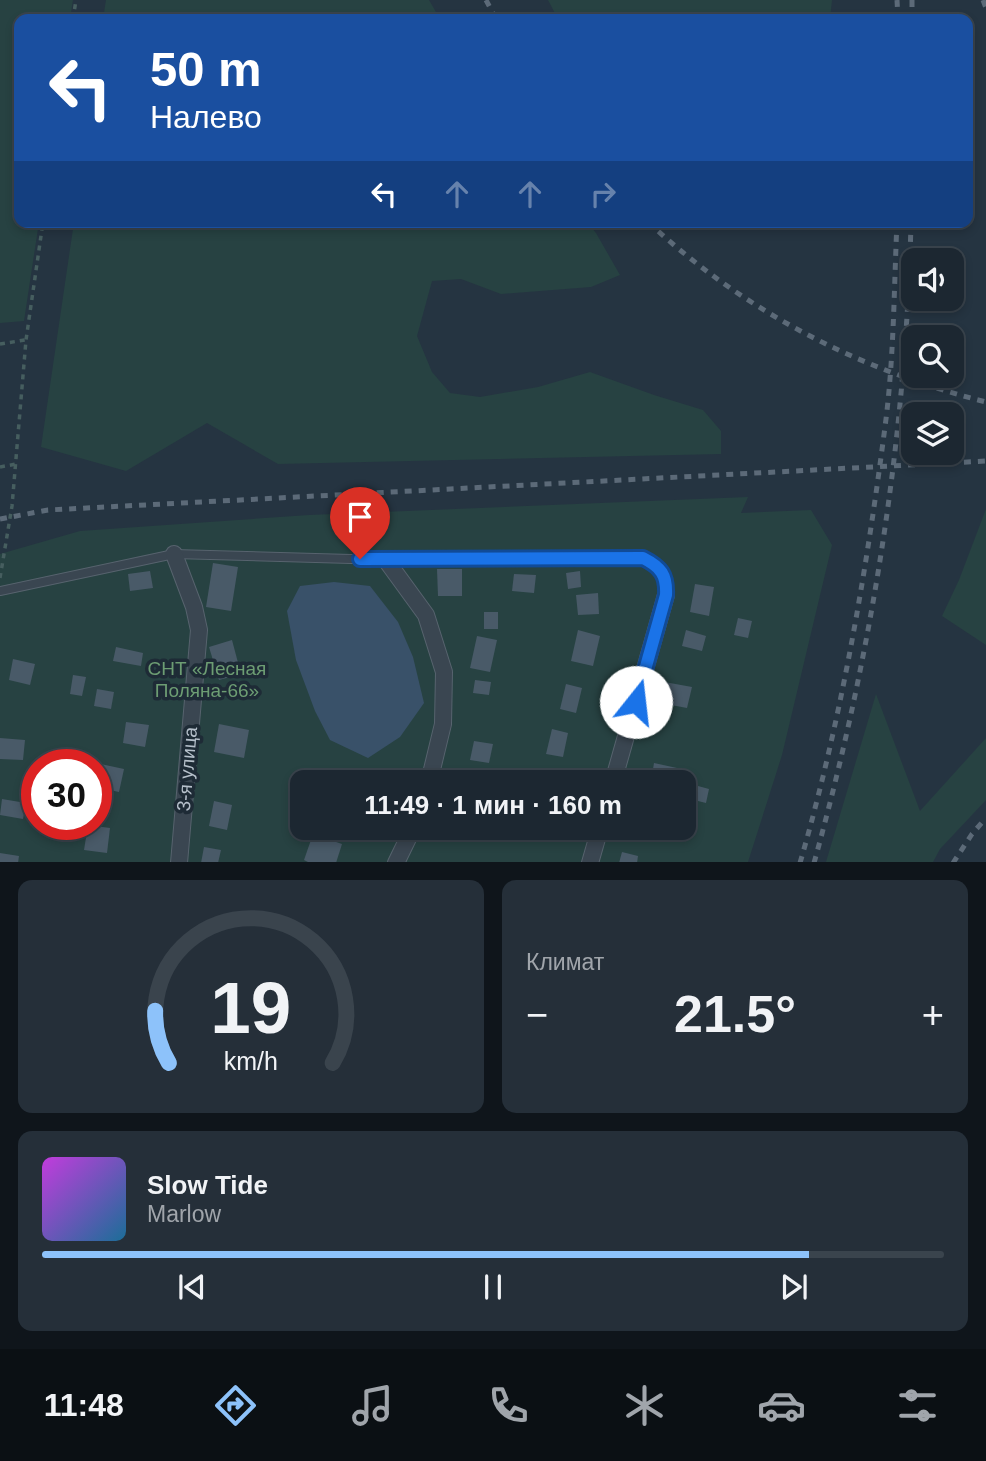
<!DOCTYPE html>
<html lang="ru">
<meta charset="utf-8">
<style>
body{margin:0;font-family:Helvetica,sans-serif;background:#252f39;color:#f1f3f6;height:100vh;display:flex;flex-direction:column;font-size:26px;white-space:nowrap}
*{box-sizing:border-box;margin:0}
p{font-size:23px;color:#a0a5ab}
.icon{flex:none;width:38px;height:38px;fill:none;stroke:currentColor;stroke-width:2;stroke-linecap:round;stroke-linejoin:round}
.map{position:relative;height:862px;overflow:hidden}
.panel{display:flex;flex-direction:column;gap:18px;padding:18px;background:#0f151b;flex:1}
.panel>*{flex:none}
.hud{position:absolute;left:14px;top:14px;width:959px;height:214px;border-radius:14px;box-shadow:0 4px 10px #0003,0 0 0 2px #3a444d;background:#1a4fa0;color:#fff;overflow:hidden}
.controls{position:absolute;left:901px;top:248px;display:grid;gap:14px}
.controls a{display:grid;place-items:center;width:63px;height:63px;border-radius:14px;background:#1c2731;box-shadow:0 4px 10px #0003,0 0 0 2px #3a444d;font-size:35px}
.speed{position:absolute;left:21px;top:749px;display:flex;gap:14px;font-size:35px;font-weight:700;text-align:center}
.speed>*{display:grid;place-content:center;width:91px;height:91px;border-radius:50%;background:#1c2731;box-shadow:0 4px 10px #0003,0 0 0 2px #3a444d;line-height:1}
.speed .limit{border:10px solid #d22;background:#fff;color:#111}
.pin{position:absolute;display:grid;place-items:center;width:60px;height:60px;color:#fff;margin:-72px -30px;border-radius:50% 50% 50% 0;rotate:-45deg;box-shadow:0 0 7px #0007}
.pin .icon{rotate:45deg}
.me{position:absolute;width:77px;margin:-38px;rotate:16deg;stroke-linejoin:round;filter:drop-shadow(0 0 5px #0008)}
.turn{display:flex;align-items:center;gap:24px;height:147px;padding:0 21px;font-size:32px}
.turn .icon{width:91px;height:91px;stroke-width:2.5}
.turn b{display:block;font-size:49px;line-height:60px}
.lanes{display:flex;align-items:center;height:66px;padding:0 21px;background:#0003;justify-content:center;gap:35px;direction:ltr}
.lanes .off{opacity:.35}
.big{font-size:52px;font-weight:600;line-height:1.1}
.panel .card{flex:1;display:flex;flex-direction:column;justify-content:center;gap:10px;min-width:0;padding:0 24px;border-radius:14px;background:#252f39}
.panel .dial{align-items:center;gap:0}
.dial svg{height:182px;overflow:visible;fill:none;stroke:#3a444d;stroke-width:7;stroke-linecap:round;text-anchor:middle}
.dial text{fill:#f1f3f6;stroke:none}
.song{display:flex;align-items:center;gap:21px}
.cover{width:84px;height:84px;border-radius:10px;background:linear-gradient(135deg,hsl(290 70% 55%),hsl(200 70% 35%))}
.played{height:7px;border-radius:4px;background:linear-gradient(90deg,#8dc2fa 85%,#3a444d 85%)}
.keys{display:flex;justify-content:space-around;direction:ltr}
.heat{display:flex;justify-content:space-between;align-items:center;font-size:38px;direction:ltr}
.panel .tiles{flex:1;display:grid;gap:18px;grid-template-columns:1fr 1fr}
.card:last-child{grid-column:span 2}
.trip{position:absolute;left:290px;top:770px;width:406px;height:70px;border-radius:14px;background:#1c2731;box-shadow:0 4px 10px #0003,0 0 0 2px #3a444d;font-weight:600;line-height:70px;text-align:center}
.menu{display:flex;height:112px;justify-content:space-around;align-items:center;background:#0b1014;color:#a0a5ab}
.menu .icon{width:49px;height:49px}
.menu .on{color:#8dc2fa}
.menu b{font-size:32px;color:#f1f3f6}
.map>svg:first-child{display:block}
.green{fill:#274242;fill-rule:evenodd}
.water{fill:#395169}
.building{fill:#495a68}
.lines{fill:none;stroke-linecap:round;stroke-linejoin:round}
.service-casing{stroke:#57636e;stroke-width:10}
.minor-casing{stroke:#57636e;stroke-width:18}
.path{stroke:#465e5f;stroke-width:3.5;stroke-dasharray:5 5;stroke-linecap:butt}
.service{stroke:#3a4651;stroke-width:8}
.minor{stroke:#3a4651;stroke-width:16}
.rail{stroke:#5c6a78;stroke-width:5;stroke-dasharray:7 7;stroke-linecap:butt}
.route-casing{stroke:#114b97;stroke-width:18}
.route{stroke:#1a73e8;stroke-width:12}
.labels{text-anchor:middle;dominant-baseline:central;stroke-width:7;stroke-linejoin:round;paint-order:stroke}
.park-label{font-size:19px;fill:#6d9d73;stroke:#1e2b36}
.street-label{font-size:19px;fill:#b6c0cb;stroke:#1e2b36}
</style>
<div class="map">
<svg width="986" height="863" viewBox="0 0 986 863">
<rect width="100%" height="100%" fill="#253441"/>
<g class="green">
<path d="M0 0H73L70 19H19V222H39L24 321 0 323Z"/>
<path d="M106 0H429L440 19H103Z"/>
<path d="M548 0H832L830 19H558Z"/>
<path d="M74 222H587L596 233 620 275 591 287 501 294 461 279 432 281 417 336 432 372 450 393 480 397 538 387 590 372 654 395 703 410 721 431V454L278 464 207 423 126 471 41 447Z"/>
<path d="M748 497 741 513 811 510 832 545 782 755 748 862 0 863V554L80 531 309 515ZM37 765H96V824H37ZM303 782H684V828H303Z"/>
<path d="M986 509V645L942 616 959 580Z"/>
<path d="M876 694 920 811 986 738V800L940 849 933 862H826Z"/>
</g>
<path class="water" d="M334 582 370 586 398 622 413 657 424 703 400 737 368 758 330 740 315 711 296 660 287 611 300 586Z"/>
<g class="building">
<path d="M213 563 238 567 231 611 206 607Z"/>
<path d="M437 569H462V596H438Z"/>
<path d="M150 571 153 588 130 591 128 574Z"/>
<path d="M580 571 581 587 568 589 566 573Z"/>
<path d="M514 574 536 575 534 593 512 591Z"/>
<path d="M695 584 714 587 709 616 690 612Z"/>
<path d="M598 593 599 614 578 615 576 595Z"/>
<rect x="484" y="612" width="14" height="17"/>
<path d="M738 618 752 621 748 638 734 635Z"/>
<path d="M578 630 600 636 593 666 571 661Z"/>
<path d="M686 630 706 636 702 651 682 646Z"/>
<path d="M477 636 497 640 490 672 470 668Z"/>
<path d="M232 640 241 674 219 680 209 647Z"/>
<path d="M116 647 143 653 141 666 113 661Z"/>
<path d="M13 659 35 664 30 685 9 680Z"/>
<path d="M73 675 86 677 82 696 70 694Z"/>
<path d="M475 680 491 682 489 695 473 693Z"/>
<path d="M659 681 692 687 687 708 655 702Z"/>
<path d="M566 684 582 688 576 713 560 709Z"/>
<path d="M97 689 114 692 111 709 94 706Z"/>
<path d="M126 722 149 725 145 747 123 743Z"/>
<path d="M219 724 249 730 244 758 214 752Z"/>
<path d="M552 729 568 733 563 757 546 754Z"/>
<path d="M0 738 25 740 23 760 0 759Z"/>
<path d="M474 741 493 744 489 763 470 760Z"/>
<path d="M96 763 124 769 119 792 96 787Z"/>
<path d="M654 763 677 768 674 782 651 781Z"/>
<path d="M698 786 709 789 706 803 694 800Z"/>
<path d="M2 799 26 803 23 819 0 815Z"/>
<path d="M214 801 232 805 227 830 209 826Z"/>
<path d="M88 825 110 828 107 853 84 850Z"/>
<path d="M313 834 342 844 336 863H310L304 860Z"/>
<path d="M204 847 221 850 218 863H201Z"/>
<path d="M622 852 638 856 637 863H619Z"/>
<path d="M0 853 19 856 18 863H0Z"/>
</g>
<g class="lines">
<g class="service-casing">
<path id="service" d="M0 591 174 554 386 560 643 558C663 568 667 573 666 595"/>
</g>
<g class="minor-casing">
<g id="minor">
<path d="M174 554 194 607 199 630 179 863"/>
<path d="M386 560 426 615 444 672 443 724 429 782"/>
<path d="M613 782 666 595"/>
<path d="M396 863 413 828"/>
<path d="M590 863 600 828"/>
</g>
</g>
<g class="path">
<path d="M73 19 76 0"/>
<path d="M0 344 25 340"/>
<path d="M0 467 16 464"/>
<path d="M0 578 12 506 26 340 43 222"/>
</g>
<use href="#service" class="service"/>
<use href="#minor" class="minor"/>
<g class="rail">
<path d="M486 0 496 19"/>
<path d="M897 0 898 19"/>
<path d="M912 0V19"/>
<path d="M983 0 986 8"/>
<path d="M648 222C745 312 859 370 986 402"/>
<path d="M0 519 48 510 986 461"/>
<path d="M800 863C842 718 867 568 886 419 894 354 894 287 897 222"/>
<path d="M814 863C872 654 906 438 911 222"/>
<path d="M953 863 972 834 986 818"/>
</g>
</g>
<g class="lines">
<g class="route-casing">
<path id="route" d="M360 559 643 558C661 567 667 575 666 595L636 702"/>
</g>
<use href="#route" class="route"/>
</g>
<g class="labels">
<g class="park-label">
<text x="207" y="668">СНТ «Лесная<tspan x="207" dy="22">Поляна-66»</tspan></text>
</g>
<g class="street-label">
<text transform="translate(187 769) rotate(-85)">3-я улица</text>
</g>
</g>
</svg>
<div class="controls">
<a><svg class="icon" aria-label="sound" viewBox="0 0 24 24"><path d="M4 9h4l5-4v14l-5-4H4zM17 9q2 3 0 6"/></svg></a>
<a><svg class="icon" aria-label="search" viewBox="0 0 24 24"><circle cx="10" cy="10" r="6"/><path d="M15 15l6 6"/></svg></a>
<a><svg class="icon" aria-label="layers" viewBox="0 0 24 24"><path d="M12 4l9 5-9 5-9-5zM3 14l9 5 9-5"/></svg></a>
</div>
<div class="speed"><div class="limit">30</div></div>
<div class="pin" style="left:360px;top:559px;background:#d93025"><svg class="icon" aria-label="arrive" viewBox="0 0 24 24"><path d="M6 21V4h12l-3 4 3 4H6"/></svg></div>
<svg class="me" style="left:636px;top:702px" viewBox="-20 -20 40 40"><circle r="19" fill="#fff"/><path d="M0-13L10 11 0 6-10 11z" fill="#1a73e8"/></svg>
<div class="trip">11:49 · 1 мин · 160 m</div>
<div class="hud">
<div class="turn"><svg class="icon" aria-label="left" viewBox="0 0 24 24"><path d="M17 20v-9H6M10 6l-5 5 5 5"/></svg><div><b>50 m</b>Налево</div></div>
<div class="lanes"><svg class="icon" aria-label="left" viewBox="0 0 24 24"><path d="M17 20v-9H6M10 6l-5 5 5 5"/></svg><svg class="icon off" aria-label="ahead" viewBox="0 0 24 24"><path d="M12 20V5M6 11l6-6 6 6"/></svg><svg class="icon off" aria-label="ahead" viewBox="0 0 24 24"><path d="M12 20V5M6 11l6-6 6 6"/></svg><svg class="icon off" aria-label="right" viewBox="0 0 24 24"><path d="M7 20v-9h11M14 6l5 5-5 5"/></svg></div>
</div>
</div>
<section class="panel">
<div class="tiles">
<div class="card dial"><svg viewBox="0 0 100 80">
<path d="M14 69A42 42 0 1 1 86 69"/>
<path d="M14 69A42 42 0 0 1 8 46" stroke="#8dc2fa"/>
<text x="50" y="56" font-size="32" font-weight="700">19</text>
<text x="50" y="72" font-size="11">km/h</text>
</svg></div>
<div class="card"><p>Климат</p>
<div class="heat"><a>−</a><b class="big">21.5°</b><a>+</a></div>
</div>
<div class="card">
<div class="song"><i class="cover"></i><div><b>Slow Tide</b><p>Marlow</p></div></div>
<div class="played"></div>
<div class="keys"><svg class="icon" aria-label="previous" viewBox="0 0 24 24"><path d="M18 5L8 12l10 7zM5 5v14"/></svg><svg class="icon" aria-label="pause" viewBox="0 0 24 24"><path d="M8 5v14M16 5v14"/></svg><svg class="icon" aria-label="next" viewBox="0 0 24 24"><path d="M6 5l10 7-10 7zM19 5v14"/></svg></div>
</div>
</div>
</section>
<nav class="menu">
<b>11:48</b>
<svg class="icon on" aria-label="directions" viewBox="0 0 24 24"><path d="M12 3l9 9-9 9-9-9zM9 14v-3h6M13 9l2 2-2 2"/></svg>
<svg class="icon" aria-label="music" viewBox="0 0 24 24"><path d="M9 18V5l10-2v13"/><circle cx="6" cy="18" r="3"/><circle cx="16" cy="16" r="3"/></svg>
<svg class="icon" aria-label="phone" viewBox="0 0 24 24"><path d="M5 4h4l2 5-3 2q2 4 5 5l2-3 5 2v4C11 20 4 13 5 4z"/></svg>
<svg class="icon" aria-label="climate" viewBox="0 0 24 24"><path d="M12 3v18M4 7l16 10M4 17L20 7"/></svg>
<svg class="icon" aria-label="car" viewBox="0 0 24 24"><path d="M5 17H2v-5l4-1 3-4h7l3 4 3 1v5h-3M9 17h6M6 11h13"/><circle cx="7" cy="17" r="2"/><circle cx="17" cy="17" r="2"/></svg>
<svg class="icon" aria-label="filters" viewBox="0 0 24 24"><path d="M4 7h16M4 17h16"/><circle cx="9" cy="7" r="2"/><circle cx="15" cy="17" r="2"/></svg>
</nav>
